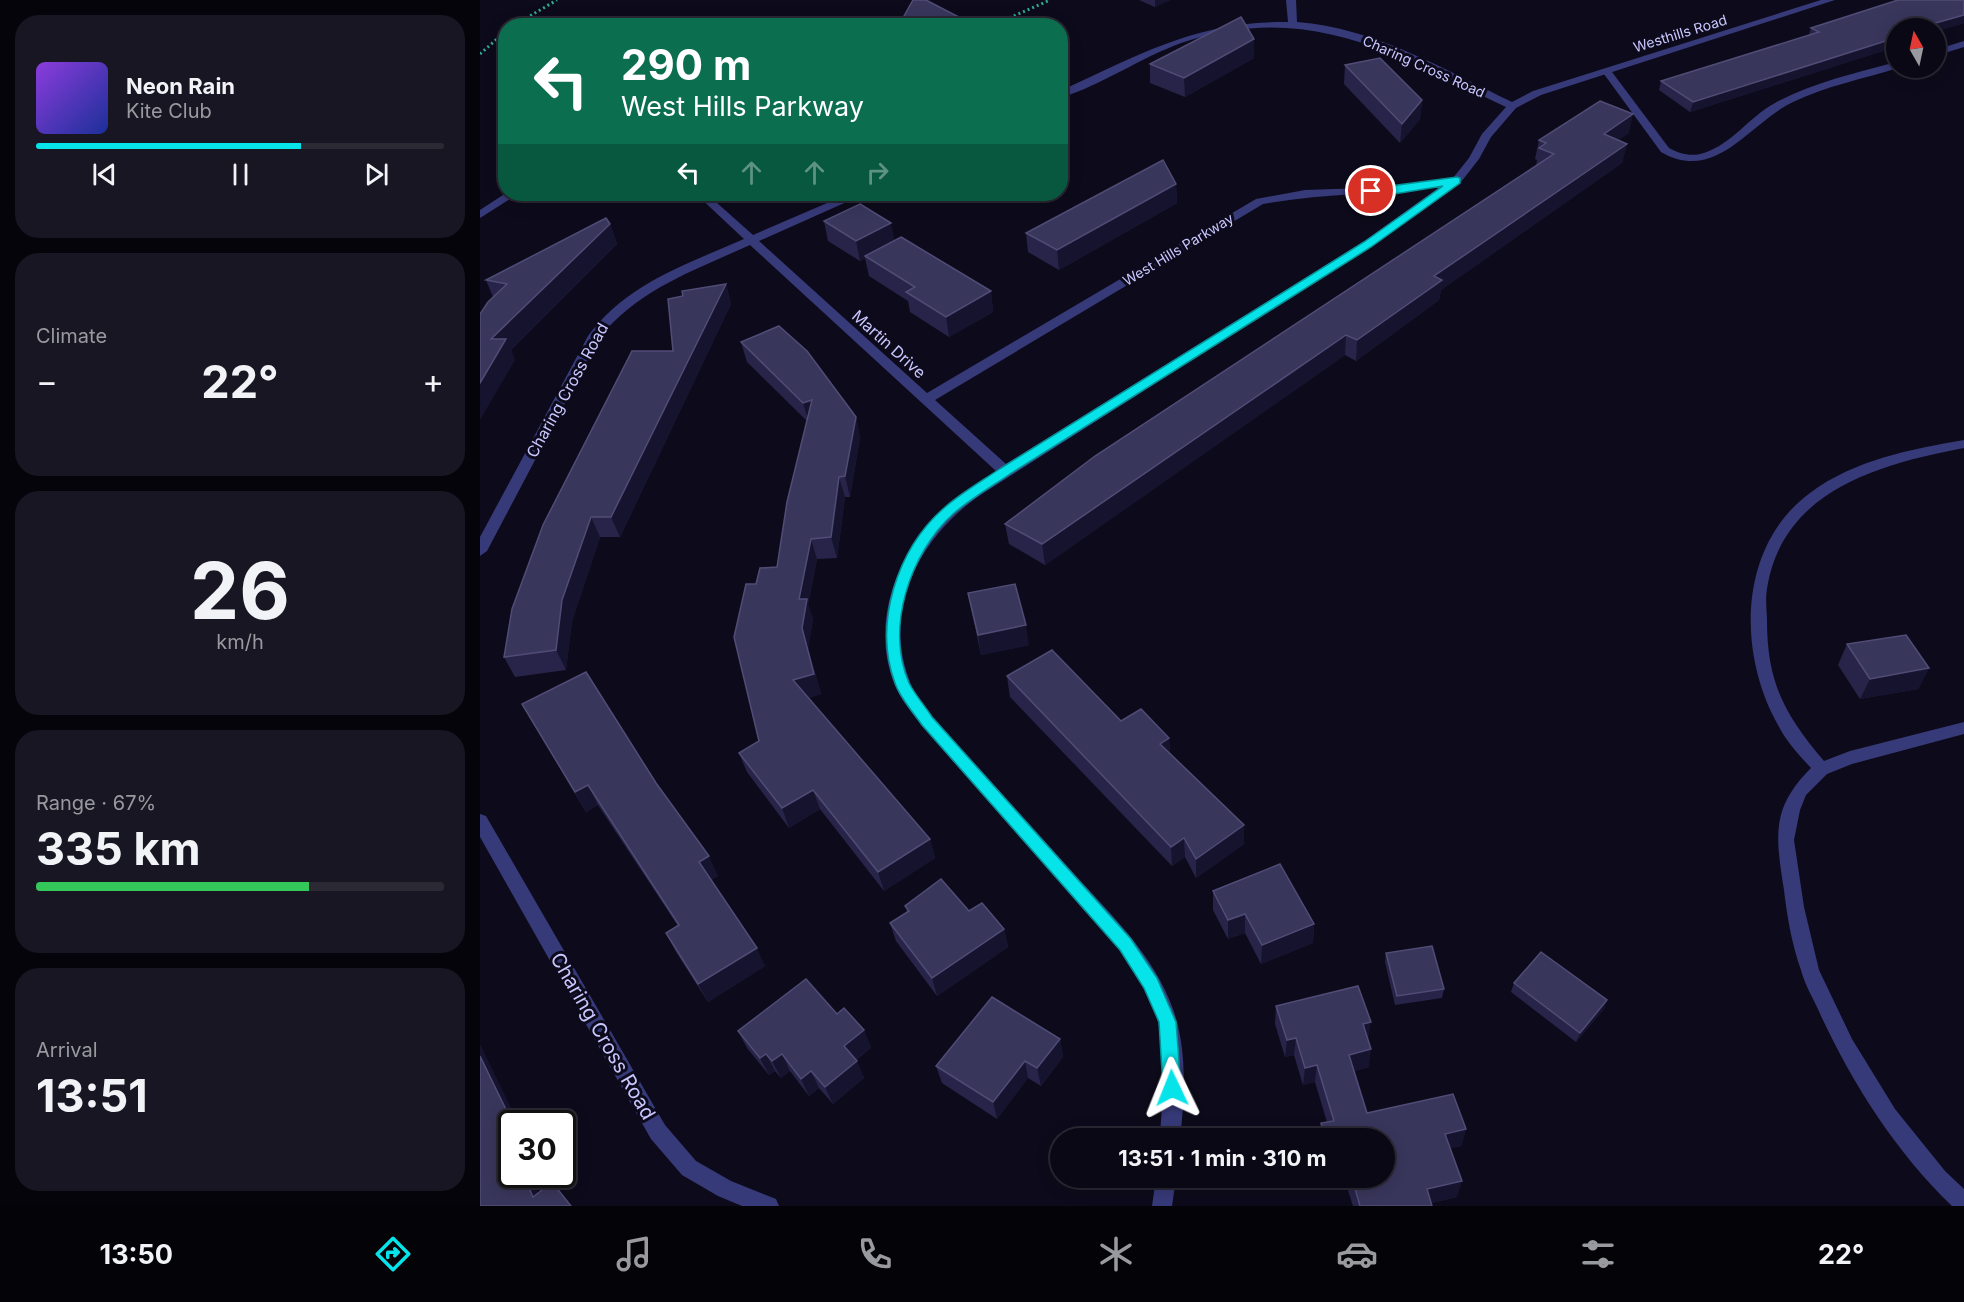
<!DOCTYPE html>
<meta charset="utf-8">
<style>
body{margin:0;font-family:Inter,sans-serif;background:#181622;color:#f1f3f6;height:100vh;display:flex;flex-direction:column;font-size:22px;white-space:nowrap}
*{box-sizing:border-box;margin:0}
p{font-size:20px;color:#999aa0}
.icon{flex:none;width:33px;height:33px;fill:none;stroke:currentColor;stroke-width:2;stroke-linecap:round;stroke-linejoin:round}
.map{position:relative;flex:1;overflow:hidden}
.sheet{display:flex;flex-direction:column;gap:15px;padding:15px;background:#06040b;width:480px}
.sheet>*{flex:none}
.guide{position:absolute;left:18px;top:18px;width:570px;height:183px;border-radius:24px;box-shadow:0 3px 15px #0003,0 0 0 2px #2a2934;background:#0b6e4f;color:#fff;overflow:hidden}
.needle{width:39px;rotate:351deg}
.buttons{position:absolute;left:1406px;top:18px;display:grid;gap:12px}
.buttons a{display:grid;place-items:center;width:60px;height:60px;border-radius:50%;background:#0a0814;box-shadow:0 3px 15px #0003,0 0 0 2px #2a2934;font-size:30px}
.speed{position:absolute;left:18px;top:1110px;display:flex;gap:12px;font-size:30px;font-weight:700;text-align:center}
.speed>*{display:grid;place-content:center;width:78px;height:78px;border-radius:50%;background:#0a0814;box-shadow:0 3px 15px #0003,0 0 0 2px #2a2934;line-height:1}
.speed .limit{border:3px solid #111;border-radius:9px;background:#fff;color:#111}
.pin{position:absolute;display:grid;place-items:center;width:51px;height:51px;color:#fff;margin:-26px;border:3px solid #fff;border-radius:50%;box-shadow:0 2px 6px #0007}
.me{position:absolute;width:66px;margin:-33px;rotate:358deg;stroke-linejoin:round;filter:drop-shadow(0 0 4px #0008)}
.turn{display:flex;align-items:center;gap:21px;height:126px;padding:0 24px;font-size:27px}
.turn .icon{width:78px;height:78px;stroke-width:2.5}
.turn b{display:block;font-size:42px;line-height:51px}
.lanes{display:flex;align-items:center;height:57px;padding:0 24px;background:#0003;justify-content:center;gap:30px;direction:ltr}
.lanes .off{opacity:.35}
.big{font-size:45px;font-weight:700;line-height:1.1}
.sheet .card{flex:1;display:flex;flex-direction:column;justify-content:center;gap:9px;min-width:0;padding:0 21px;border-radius:24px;background:#181622}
.sheet .dial{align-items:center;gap:0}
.dial b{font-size:78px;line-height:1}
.song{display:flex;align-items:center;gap:18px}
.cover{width:72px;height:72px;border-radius:9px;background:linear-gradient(135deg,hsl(270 70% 55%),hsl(230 70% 35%))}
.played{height:6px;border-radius:3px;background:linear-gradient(90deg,#06e4ea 65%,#2a2934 65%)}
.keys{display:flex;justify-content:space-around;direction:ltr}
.heat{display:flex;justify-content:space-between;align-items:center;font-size:33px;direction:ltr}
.charge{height:9px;border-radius:4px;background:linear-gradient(90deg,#34c759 67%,#2a2934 0)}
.trip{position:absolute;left:570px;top:1128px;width:345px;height:60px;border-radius:30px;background:#0a0814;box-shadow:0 3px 15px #0003,0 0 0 2px #2a2934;font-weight:700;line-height:60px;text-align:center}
.tab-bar{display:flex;height:96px;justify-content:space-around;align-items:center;background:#040308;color:#999aa0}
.tab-bar .icon{width:42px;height:42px}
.tab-bar .active{color:#06e4ea}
.tab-bar b{font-size:27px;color:#f1f3f6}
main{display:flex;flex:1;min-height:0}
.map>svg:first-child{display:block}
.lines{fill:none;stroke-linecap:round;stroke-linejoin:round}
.path{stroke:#2fa998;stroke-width:3;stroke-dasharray:2 3;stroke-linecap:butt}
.service{fill:#373a79;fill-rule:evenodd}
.minor{fill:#373a79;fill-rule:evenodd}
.wall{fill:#282449}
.shaded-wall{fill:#16132e}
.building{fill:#39365c;stroke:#504c76;stroke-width:1.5}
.route{fill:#06e4ea;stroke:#049498;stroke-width:1.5}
.labels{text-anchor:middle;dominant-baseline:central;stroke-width:6;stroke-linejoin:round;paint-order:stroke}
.far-street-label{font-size:14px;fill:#c8c6fe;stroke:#0d0b1b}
.street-label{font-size:16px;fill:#c8c6fe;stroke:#0d0b1b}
.near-street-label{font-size:20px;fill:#c8c6fe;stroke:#0d0b1b}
</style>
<main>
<section class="sheet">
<div class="card">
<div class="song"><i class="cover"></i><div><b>Neon Rain</b><p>Kite Club</p></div></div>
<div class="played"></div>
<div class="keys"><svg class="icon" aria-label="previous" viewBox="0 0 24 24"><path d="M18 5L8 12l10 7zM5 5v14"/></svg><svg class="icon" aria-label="pause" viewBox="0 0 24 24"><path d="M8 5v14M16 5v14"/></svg><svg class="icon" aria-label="next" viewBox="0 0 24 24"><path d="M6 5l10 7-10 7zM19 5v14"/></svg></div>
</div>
<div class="card"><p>Climate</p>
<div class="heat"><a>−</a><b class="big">22°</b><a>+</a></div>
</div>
<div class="card dial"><b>26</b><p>km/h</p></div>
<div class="card"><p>Range · 67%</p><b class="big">335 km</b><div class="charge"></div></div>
<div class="card"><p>Arrival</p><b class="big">13:51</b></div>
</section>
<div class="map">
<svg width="1484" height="1206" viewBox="0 0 1484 1206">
<rect width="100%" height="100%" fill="#0d0b1b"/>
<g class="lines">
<g class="path">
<path d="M33 26 77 0"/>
<path d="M511 26 570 0"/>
<path d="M0 54 26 31"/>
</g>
<g class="service">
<path d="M1484 41V47L1455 56V50Z"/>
<path d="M1416 62V68H1418C1383 79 1346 86 1313 102 1269 123 1236 184 1181 152L1121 70 1129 68 1189 148C1200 154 1211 157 1224 153 1252 144 1269 117 1295 103 1331 83 1376 73 1416 62Z"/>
<path d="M1484 440V448C1400 464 1302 490 1287 589 1285 599 1287 611 1287 621 1287 683 1305 715 1344 761L1370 751 1484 722V734L1372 764 1347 774 1326 795 1320 810 1314 840 1324 907 1339 970 1372 1039 1415 1109 1465 1171 1484 1189V1206H1472C1416 1152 1374 1086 1341 1016 1335 1001 1325 986 1321 970 1312 945 1307 916 1304 890 1296 837 1290 809 1331 768 1319 755 1306 741 1298 725 1257 652 1258 546 1330 493 1374 460 1431 449 1484 440Z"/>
</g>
<g class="minor">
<path d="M806 0H816L817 22C895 28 963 69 1032 102L1053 91 1341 0H1355L1061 95 1036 108 1011 137 999 159 981 182 891 246 502 494C441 535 401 608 430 682 434 694 445 706 453 717 497 766 542 816 587 866 626 910 675 954 694 1012 707 1051 705 1098 700 1138H680C682 1094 690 1045 671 1002 663 984 650 967 640 951L441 725C432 712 420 699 414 683 390 622 418 550 464 508 479 493 499 483 516 471L270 245C215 270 159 289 120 337L7 551 0 556V537L108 336C146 284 207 264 264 239L216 194H227L273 235 368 194H381L380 196 279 241 447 393 776 199 825 190 913 187 973 178 989 158 1002 134 1026 107C916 54 827 0 701 43 660 58 622 85 580 98V91C661 54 716 21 808 22ZM961 186 883 242 526 464 455 400 783 204C842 193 902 195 961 186Z"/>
<path d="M26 193 38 194 0 218V210Z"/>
<path d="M0 814 6 816 185 1125 216 1161 251 1181 296 1199 299 1206H262L238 1196 202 1175 171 1139 0 837Z"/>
<path d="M676 1178H696L692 1206H672Z"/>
</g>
</g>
<g class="wall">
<path d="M659 0H690L675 7Z"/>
<path d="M1484 0V23L1410 45 1409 49 1210 112 1179 90 1181 81 1329 35 1331 28Z"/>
<path d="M424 16 496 26H425Z"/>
<path d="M774 39V58L705 97 670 83V64Z"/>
<path d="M865 65 942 100 940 119 920 143 864 84Z"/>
<path d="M1149 133 1138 140 1147 144 1142 163 961 290 959 300 876 361 865 355 565 565 529 544 525 524 1056 166 1057 160 1055 159 1059 140Z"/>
<path d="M696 184 697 203 579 270 548 252 546 233Z"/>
<path d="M344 221 415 241 511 291 513 312 469 337 430 312 428 301 389 276 385 258 380 261 348 241Z"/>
<path d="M130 224 137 244 31 350 35 360 8 302 13 297 6 280Z"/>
<path d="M246 284 251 304 140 537H120L92 621 86 670 35 677 24 657 193 351 203 296Z"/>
<path d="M261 342 376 417 380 438 370 497H365L357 558 337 559 328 605 333 619 328 648 341 694 328 698 450 839 455 858 404 891 340 809 309 828 267 772 259 753 279 741 276 584 297 567 327 421 267 362Z"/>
<path d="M488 593 549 645 501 655Z"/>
<path d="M1367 644 1449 668 1438 689 1380 699 1358 665Z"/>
<path d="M527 676 641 721 689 738 690 753 764 844 716 878 705 857 692 866 530 697Z"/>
<path d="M42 704 176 783 238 876 231 880 285 966 228 1002 196 952 186 933 198 926 118 805 106 812Z"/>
<path d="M733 891 834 924 833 943 781 964 765 933 748 939 733 910Z"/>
<path d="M425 906 489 911 524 929 528 947 457 996 416 941 410 923 427 912Z"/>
<path d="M906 953 964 989 962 998 915 1005 905 962Z"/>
<path d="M1034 983 1127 1000 1123 1010 1096 1042 1031 992Z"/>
<path d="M796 1006 888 1039 889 1067 874 1071 887 1113 986 1129 981 1146 970 1148 977 1197 951 1203 952 1206H873L864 1178H904V1138H839L841 1123 847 1122 835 1082 823 1085 814 1055 805 1057 795 1024Z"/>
<path d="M357 1014 384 1030 391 1048 376 1060 384 1078 353 1104 339 1088 329 1096 310 1071 301 1078 295 1071 289 1075 267 1048 258 1031Z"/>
<path d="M580 1039 583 1057 561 1086 548 1078 517 1119 462 1083 456 1066Z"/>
</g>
<g class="shaded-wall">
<path d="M675 0H690L675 7Z"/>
<path d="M1484 15V23L1455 32V28H1438Z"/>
<path d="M1416 35V43L1410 45 1409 49 1210 112 1213 102Z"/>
<path d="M774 39V58L705 97 704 78Z"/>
<path d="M942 100 940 119 920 143 922 124Z"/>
<path d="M1153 114 1149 133 1120 153 1124 134Z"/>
<path d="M1147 144 1142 163 961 290 959 300 876 361 877 340 954 276Z"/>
<path d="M696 184 697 203 579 270 577 250Z"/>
<path d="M411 223 415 243 385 256V258L380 261 376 241Z"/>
<path d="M130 224 137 244 31 350 35 360 0 420V383L11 339Z"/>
<path d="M246 284 251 304 140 537 131 517Z"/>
<path d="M511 291 513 312 469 337 466 317Z"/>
<path d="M866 335 865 355 565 565 562 544Z"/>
<path d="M332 400 329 423 323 403Z"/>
<path d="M376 417 380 438 370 497 365 476Z"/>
<path d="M359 477 365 497 357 558 351 537Z"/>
<path d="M111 517 120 537 92 621 86 670 76 650 82 600Z"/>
<path d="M331 539 337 559 328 605 333 619 328 648 341 694 320 700 313 680 322 628 319 599Z"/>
<path d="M546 625 549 645 501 655 498 635Z"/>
<path d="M1449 668 1438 689 1380 699 1390 679Z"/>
<path d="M689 738 690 758 680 744Z"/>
<path d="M108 785 118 805 106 812 95 792Z"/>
<path d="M333 790 340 809 309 828 302 808Z"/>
<path d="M764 825V844L716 878V859Z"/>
<path d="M704 838 705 857 692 866 691 847Z"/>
<path d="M450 839 455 858 404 891 398 872Z"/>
<path d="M229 856 238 876 228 882 219 862Z"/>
<path d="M765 914V933L748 939V920Z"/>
<path d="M834 924 833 943 781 964 782 945Z"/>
<path d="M524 929 528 947 457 996 452 978Z"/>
<path d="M277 948 285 966 228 1002 218 984Z"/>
<path d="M1127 1000 1123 1010 1096 1042 1100 1033Z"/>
<path d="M891 1022 888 1040 883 1024Z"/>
<path d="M384 1030 391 1048 371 1063 364 1046Z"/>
<path d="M816 1038 814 1055 805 1057 807 1040Z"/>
<path d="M580 1039 583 1057 561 1086 557 1068Z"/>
<path d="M0 1044 39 1124H33L0 1056Z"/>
<path d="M891 1049 889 1067 866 1073 869 1055Z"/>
<path d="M286 1054 295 1071 289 1075 280 1058Z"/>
<path d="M302 1054 310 1071 301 1078 292 1061Z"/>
<path d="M377 1061 384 1078 353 1104 345 1087Z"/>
<path d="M545 1061 548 1078 517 1119 513 1102Z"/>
<path d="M837 1065 835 1082 823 1085 825 1068Z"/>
<path d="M331 1071 339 1088 329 1096 321 1079Z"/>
<path d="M986 1129 981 1146 961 1151 965 1134Z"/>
<path d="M32 1131V1151L24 1136Z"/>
<path d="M43 1174H49L64 1206 53 1197Z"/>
<path d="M851 1178H864L850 1181Z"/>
<path d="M982 1181 977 1197 943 1205 947 1189Z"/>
</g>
<g class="building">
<path d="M433 0H446L496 26H440L424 16Z"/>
<path d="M1418 0H1484V15L1438 28H1416V35L1409 37 1412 39 1213 102 1181 81 1339 32 1331 28Z"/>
<path d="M761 17 774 39 704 78 670 64Z"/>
<path d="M900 58 942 100 922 124 865 65Z"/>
<path d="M1120 101 1153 114 1124 134 1147 144 954 276 962 280 877 340 866 335 562 544 525 524 615 456 1074 154 1059 148 1066 143 1059 140Z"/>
<path d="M683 160 696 184 577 250 546 233Z"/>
<path d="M380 204 411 223 376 241 344 221Z"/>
<path d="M126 218 130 224 11 339H26L0 383V314L8 302 27 284 6 280Z"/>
<path d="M421 237 511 291 466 317 426 292 435 287 385 256Z"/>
<path d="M246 284 131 517H111L82 600 76 650 24 657 32 609 63 525 152 351H193L188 299 203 296 202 291Z"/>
<path d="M299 326 327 351 376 417 365 476 359 477 351 537 331 539 319 599H327L322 628 334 674 313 680 450 839 398 872 333 790 302 808 259 753 279 741 254 637 266 584H276L280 568 297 567 307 502 332 400 323 403 261 342Z"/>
<path d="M535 584 546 625 498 635 488 593Z"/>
<path d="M1426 635 1449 668 1390 679 1367 644Z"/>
<path d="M572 650 641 721 661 709 689 738 680 744 764 825 716 859 704 838 691 847 527 676Z"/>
<path d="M106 672 176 783 229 856 219 862 277 948 218 984 186 933 199 925 108 785 95 792 42 704Z"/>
<path d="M800 864 834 924 782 945 765 914 748 920 733 891Z"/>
<path d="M461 879 489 911 502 903 524 929 452 978 410 923 429 911 425 906Z"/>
<path d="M952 946 964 989 917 996 906 953Z"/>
<path d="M1061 952 1127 1000 1100 1033 1034 983Z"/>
<path d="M326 979 357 1014 364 1008 384 1030 364 1046 377 1061 345 1087 331 1071 321 1079 302 1054 292 1061 286 1054 280 1058 258 1031Z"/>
<path d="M878 986 891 1022 883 1024 891 1049 869 1055 887 1113 973 1094 986 1129 965 1134 982 1181 947 1189 952 1206H880L872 1178H904V1138H845L841 1123 854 1121 837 1065 825 1068 816 1038 807 1040 796 1006Z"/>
<path d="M512 997 580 1039 557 1068 545 1061 513 1102 456 1066Z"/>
<path d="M0 1056 33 1124H32V1131L24 1136 32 1151V1174H43L53 1197 72 1182 91 1206H0Z"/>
</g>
<path class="route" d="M977 177 980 178V183L891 247 530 474C511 487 490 499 473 514 430 553 405 628 429 683 435 695 445 706 452 717L651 939 677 978 696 1022 701 1088 699 1094 692 1096 686 1094 683 1088 679 1022 664 988 640 950 442 725C433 712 420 698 415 683 393 624 417 549 464 508 481 493 502 481 521 468L884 242 963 186 914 194H891L888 193V189Z"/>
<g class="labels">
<g class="far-street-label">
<text transform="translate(1200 33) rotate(-17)">Westhills Road</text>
<text transform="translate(944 66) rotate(24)">Charing Cross Road</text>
<text transform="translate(698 249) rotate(-31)">West Hills Parkway</text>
</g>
<g class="street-label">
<text transform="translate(409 344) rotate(42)">Martin Drive</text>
<text transform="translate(87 390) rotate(-61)">Charing Cross Road</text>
</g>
<g class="near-street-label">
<text transform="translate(123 1036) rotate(60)">Charing Cross Road</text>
</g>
</g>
</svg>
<div class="buttons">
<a><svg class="needle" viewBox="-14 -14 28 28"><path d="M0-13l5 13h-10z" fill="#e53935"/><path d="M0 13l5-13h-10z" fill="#999aa0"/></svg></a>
</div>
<div class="speed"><div class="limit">30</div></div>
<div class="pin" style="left:891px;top:191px;background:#d93025"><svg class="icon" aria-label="arrive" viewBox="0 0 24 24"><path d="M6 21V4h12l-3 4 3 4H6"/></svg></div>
<svg class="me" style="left:692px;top:1088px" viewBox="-20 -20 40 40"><path d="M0-17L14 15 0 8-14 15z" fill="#06e4ea" stroke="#fff" stroke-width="4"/></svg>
<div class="trip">13:51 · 1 min · 310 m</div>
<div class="guide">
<div class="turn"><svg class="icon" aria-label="left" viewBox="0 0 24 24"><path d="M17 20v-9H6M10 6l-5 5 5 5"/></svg><div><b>290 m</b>West Hills Parkway</div></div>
<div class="lanes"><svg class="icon" aria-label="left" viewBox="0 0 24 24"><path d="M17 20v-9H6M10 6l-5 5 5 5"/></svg><svg class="icon off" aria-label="ahead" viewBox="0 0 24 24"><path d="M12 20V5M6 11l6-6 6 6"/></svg><svg class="icon off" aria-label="ahead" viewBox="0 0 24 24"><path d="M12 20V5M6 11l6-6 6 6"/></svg><svg class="icon off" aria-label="right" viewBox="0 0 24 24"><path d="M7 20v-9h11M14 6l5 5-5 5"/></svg></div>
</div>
</div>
</main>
<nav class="tab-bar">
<b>13:50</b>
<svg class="icon active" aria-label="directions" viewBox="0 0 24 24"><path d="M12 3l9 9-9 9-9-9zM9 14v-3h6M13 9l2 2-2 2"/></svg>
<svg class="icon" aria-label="music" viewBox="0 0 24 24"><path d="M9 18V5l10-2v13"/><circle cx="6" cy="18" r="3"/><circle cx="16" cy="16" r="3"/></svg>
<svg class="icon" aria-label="phone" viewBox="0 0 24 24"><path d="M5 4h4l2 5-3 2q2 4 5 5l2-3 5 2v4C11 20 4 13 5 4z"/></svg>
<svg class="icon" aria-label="climate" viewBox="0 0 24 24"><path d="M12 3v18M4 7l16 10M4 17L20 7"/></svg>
<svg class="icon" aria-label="car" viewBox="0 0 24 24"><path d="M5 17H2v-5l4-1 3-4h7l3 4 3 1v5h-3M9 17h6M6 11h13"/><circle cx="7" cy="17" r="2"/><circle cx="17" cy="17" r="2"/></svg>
<svg class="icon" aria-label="filters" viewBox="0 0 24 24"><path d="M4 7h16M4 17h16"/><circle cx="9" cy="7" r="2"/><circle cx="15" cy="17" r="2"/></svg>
<b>22°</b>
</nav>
